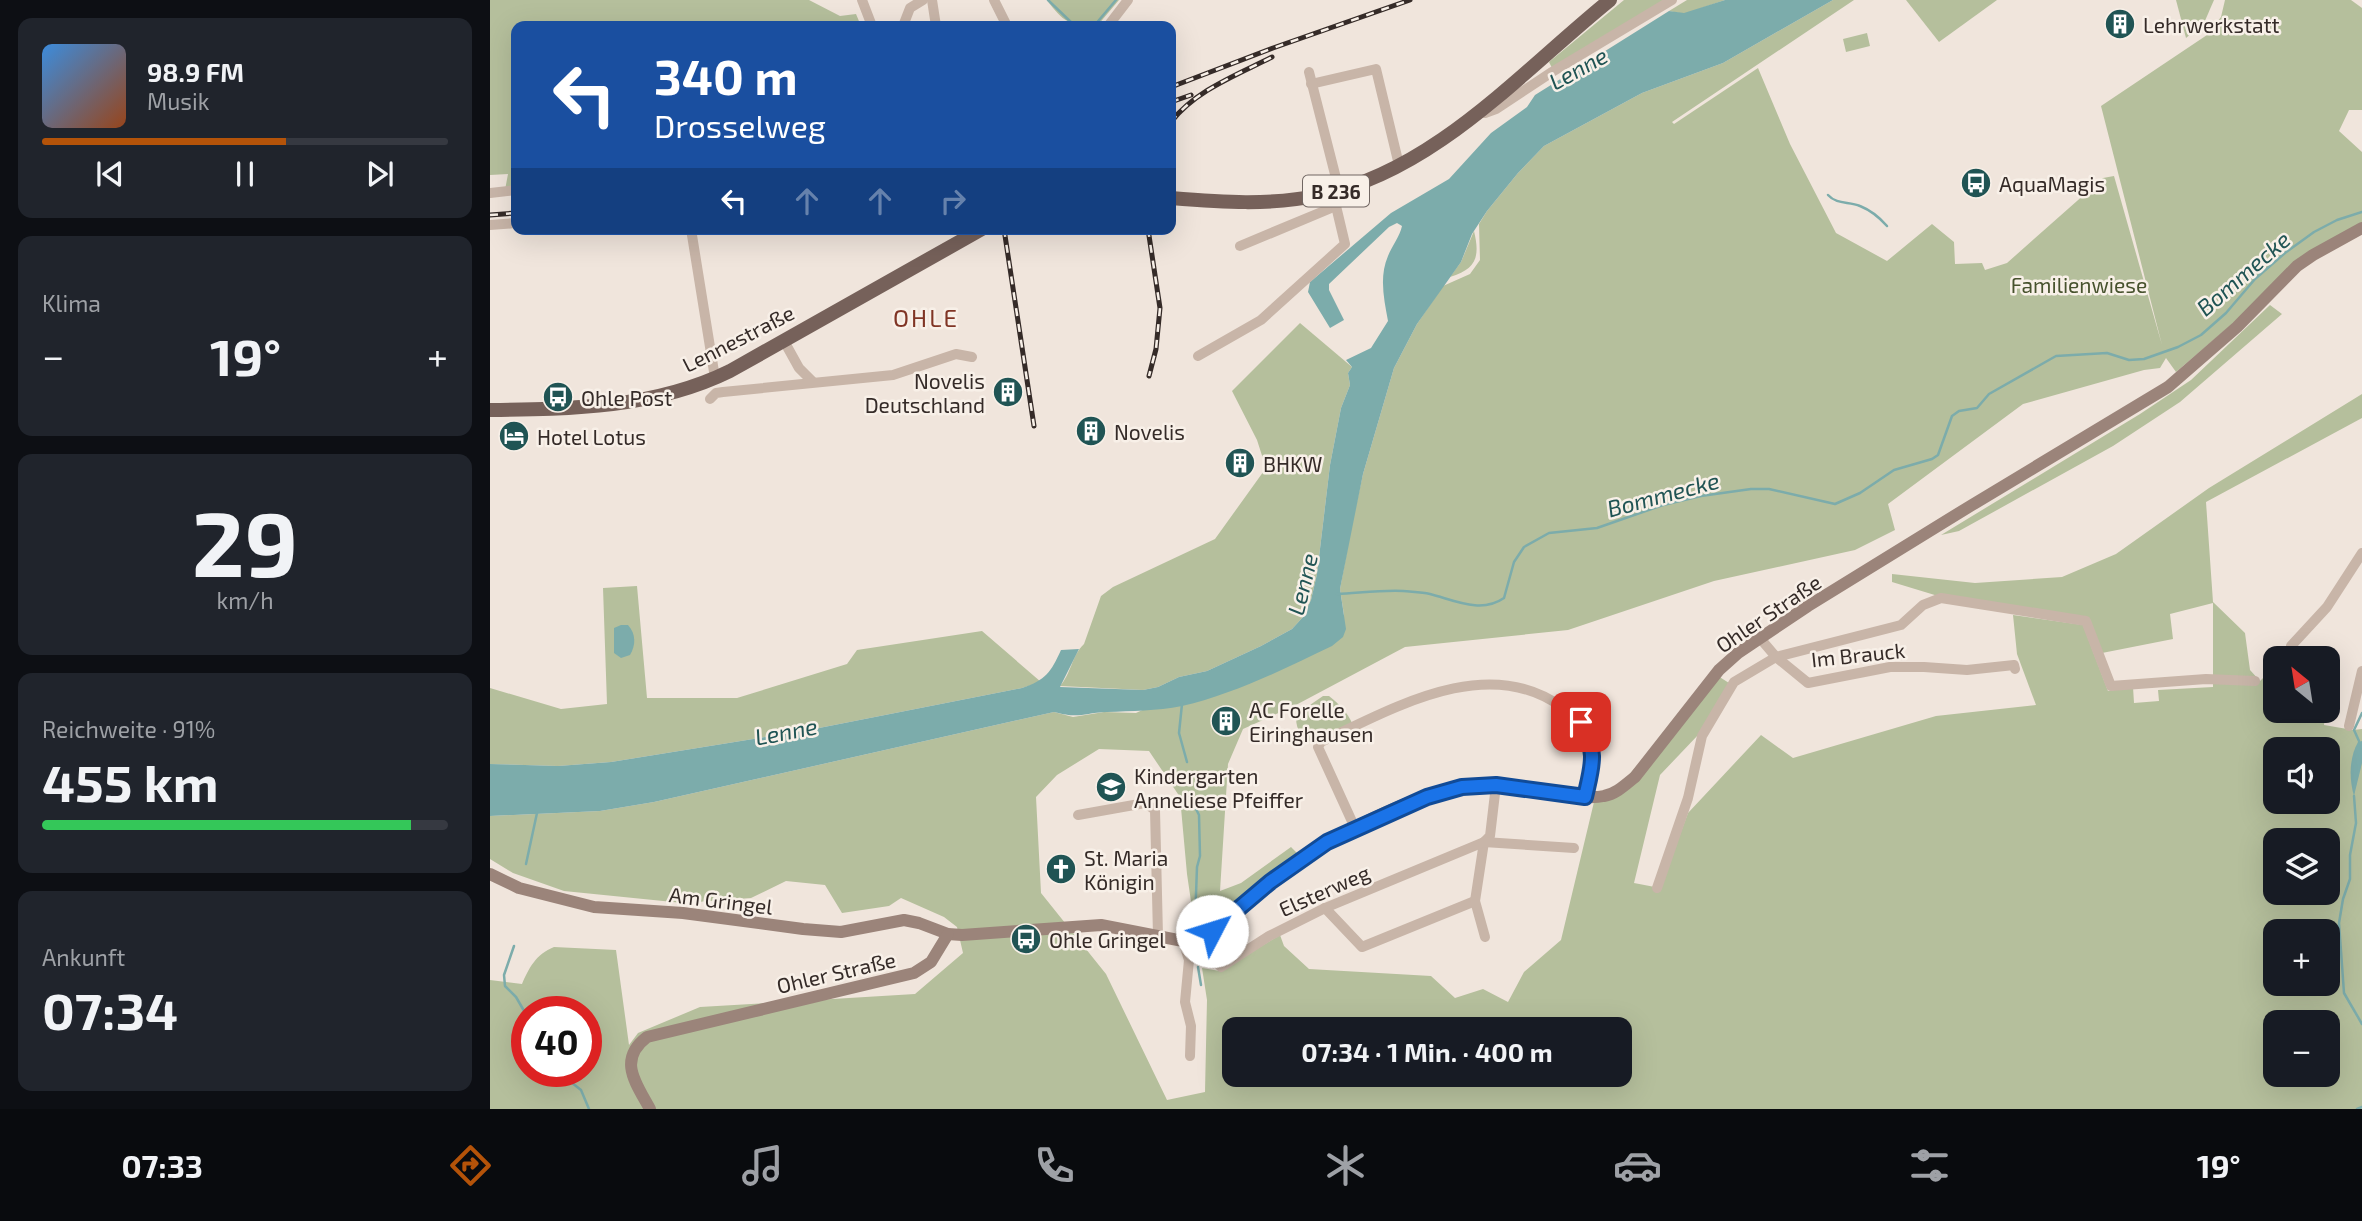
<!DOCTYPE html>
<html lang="de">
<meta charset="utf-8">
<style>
body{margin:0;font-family:"Exo 2",sans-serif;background:#20242c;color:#f1f3f6;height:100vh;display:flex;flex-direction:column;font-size:26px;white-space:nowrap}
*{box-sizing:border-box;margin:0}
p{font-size:23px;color:#9ea1a6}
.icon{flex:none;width:38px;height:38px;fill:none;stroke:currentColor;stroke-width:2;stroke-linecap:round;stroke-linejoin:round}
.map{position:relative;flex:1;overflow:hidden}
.side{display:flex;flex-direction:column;gap:18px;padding:18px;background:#0d0f14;width:490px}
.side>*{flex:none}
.hud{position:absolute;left:21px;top:21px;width:665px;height:214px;border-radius:14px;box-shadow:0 7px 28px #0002;background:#1a4fa0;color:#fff;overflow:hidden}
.needle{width:46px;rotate:330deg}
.tools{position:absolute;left:1773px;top:646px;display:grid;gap:14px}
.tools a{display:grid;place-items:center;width:77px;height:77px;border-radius:14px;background:#171b24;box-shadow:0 7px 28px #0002;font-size:35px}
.speed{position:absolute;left:21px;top:996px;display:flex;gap:14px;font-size:35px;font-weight:700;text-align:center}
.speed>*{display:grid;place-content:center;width:91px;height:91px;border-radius:50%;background:#171b24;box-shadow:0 7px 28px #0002;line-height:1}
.speed .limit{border:10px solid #d22;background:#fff;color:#111}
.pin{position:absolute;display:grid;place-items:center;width:60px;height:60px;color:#fff;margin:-30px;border-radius:14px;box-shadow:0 4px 10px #0006}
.me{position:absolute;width:77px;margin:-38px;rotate:50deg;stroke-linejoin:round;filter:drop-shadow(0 0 5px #0008)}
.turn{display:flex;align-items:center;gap:24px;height:147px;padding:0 28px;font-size:32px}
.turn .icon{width:91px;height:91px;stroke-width:2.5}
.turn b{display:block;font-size:49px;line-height:60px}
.lanes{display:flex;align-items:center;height:66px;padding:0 28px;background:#0003;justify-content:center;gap:35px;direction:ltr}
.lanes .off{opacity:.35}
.big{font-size:52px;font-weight:700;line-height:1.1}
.side .widget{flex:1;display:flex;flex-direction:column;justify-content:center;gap:10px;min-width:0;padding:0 24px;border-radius:14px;background:#20242c}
.side .dial{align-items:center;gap:0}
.dial b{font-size:91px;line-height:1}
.song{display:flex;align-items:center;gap:21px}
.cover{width:84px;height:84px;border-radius:10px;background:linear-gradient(135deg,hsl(210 70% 55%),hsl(20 70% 35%))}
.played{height:7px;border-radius:4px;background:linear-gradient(90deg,#b45309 60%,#363941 60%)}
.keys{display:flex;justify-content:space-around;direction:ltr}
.heat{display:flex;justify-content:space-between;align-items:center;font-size:38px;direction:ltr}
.charge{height:10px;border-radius:5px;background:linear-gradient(90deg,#34c759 91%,#363941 0)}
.trip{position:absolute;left:732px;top:1017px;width:410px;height:70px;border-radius:14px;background:#171b24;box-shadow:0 7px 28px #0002;font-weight:700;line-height:70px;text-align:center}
.menu{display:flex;height:112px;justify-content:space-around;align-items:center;background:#090b0e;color:#9ea1a6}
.menu .icon{width:49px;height:49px}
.menu .active{color:#b45309}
.menu b{font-size:32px;color:#f1f3f6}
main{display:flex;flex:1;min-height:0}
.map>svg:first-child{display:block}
.green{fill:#b5bf9c;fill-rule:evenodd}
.water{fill:#7cacab}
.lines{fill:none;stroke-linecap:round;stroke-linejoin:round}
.stream{stroke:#7cacab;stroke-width:2.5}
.street{stroke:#c8b5a8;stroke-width:10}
.secondary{stroke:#9b847a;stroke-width:12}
.primary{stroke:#76615a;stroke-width:14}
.rail-casing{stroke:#352b28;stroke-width:5}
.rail{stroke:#f8f0e8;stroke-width:2.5;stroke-dasharray:8;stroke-linecap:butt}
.route-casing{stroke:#114b97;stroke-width:18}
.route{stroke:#1a73e8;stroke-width:12}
.labels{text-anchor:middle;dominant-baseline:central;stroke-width:5;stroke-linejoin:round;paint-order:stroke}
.shield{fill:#f8f0e8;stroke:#706662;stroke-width:2}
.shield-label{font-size:19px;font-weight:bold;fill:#352b28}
.poi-label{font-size:21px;fill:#352b28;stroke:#f8f0e8;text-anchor:start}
.park-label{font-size:21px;fill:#47522d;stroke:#f8f0e8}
.street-label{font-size:21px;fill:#352b28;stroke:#f8f0e8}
.water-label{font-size:23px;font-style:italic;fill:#205454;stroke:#f8f0e8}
.quarter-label{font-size:24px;letter-spacing:2px;fill:#803525;stroke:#f8f0e8}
</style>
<main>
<section class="side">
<div class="widget">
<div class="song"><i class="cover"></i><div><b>98.9 FM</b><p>Musik</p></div></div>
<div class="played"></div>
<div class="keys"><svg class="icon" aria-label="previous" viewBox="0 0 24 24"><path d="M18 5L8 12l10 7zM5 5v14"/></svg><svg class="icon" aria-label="pause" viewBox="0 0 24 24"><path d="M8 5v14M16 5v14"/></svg><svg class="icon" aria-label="next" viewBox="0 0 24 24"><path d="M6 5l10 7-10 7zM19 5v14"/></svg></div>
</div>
<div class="widget"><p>Klima</p>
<div class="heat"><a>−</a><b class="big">19°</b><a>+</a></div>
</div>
<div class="widget dial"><b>29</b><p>km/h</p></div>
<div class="widget"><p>Reichweite · 91%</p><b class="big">455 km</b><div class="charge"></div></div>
<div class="widget"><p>Ankunft</p><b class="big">07:34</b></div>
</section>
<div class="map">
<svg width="1872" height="1109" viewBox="0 0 1872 1109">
<rect width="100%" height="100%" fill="#f0e5dc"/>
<g class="green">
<path d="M0 0H319L350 16 366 14 371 26H26V188L15 190 18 174 0 175Z"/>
<path d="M557 0H629L607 26C580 26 573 22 557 0Z"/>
<path d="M1134 0H1178L1063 70 1059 62Z"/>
<path d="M1197 0H1235L1194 14 1179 11Z"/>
<path d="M1343 0H1364L1182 122 1184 124 1268 68 1300 144 1346 233 1397 261 1442 224 1464 242 1465 264 1492 263 1495 270 1517 263 1613 178 1624 176 1672 345 1611 106 1717 35 1731 17 1735 0H1861L1872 8V110H1859L1849 131 1872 152V228L1823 255 1686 372 1676 358 1670 368 1654 370 1533 404 1398 504 1405 530 1365 550 1224 581 1078 630 915 647 804 706 753 729 738 764 730 891 751 883 801 847 807 853 728 915 704 922 697 874 690 797 659 751 609 749 567 775 546 797 551 893 616 974 677 1100 715 1092 717 1000 712 968 730 971 790 935 794 946 819 969 941 976 965 998 993 989 1018 1002 1034 972 1071 940 1104 802 1117 799 1228 676 1239 683 1209 734 1170 775 1144 883 1170 888 1198 813 1271 735 1303 758 1446 716 1546 705 1527 654 1523 615 1593 625 1618 691 1643 687 1644 703 1669 701 1668 690 1723 687V603L1680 614 1683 639 1612 653 1600 620 1448 596 1402 582V574L1485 583 1572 577 1626 554 1719 488 1872 394V418L1716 502 1723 602 1755 633 1760 670 1770 681 1785 666V710L1836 711 1834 725 1863 730 1872 729V1109H0V980L32 984C39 968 46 954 64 947L126 950 139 1045 148 1033 210 1007 425 994 473 953 467 927 454 917 411 898 399 906 352 913 335 885 296 881 261 898 193 903 74 891 23 873 0 859V816L110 811 164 802 564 712 583 717 614 712 646 713 854 615 850 589 862 524 873 474 904 368 927 324 953 286 980 274 990 260 989 224 997 211 1028 173 1054 146 1152 93 1233 63ZM1785 749H1838V802H1785ZM1785 840H1838V892H1785ZM1785 931H1838V984H1785ZM37 1012H96V1071H37ZM1785 1022H1838V1074H1785ZM744 1029H1129V1074H744Z"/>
<path d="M1416 0H1507L1449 42Z"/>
<path d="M1686 0H1724L1714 23 1696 38Z"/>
<path d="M1377 33 1380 46 1356 52 1353 39Z"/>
<path d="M984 231C990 256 987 269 960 277L971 262Z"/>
<path d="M1780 305 1792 314 1690 402 1623 446 1469 531 1451 535 1650 414 1701 380Z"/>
<path d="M810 323 862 367 858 373 860 385 851 408 840 465 827 574 821 600 813 617 802 629 771 646 717 671 689 677 668 687 653 690 570 686C581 674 582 655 594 644L611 596 623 587 725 539 776 468 767 440 742 391Z"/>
<path d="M147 586 157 698H247L357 664 367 650 492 631 551 682 532 688 324 729 121 762 68 766 0 764V688L71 709 117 704 113 588Z"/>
<path d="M833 696H839C849 704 857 712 862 723L820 742C810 736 804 726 807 714Z"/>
</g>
<g class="water">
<path d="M1235 0H1343L1233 63 1152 93 1054 146 1028 173 997 211 982 234 971 262 927 324 904 368 873 474 850 589 856 629 853 637 842 646C794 669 744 694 692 706 666 711 642 711 617 712 592 713 590 719 564 712L164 802 110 811 0 816V764L68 766 121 762 324 729 532 688C556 680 561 672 571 650L589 649 570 687 653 690 668 687 689 677 717 671 771 646 802 629 813 617 821 600 827 574 840 465 851 408 860 385 858 373 862 367 856 360 881 348 898 321C894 299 889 277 898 256 902 246 910 236 912 226L907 223 899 227 839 284V290L854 320 840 328 818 292 820 282 901 213 959 179 1001 133 1037 107 1045 95 1179 11 1194 13Z"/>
<path d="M131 625H138C146 634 146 645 140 655L131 658 124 653V628Z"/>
<path d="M1872 741V763L1864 796C1859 779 1859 758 1868 742Z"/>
</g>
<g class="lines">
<g class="stream">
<path d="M558 0 584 25"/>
<path d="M604 26 626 0"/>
<path d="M1338 195C1347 205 1359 201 1370 206 1380 210 1390 218 1397 226"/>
<path d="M847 594C869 593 891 590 913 591 922 592 931 592 940 594 964 600 991 614 1014 598L1024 562 1034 547 1059 533 1107 528 1173 505 1211 496 1261 489H1279L1345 504 1370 493 1404 470 1442 459 1448 455 1462 416 1469 411 1487 408 1499 394 1566 356 1617 353 1639 360 1654 359 1688 347 1711 335 1736 313 1765 279 1795 253 1824 232 1847 220 1872 212"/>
<path d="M692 704 689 733 697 762"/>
<path d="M1869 741 1864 730 1872 713"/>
<path d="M701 792 702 801 709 815 710 856 707 867 705 922"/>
<path d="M1864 796 1866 823 1860 855V879L1853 899 1849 923 1854 993 1872 1024"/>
<path d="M36 864 47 813"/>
<path d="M24 946 14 975 15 986 26 997 37 1016"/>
<path d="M708 967 711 985"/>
<path d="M67 1071 91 1090 99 1109"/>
<path d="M1867 1109 1872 1107"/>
</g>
<g class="street">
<path d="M372 0 382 26"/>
<path d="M442 0 446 26"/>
<path d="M504 0 517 26"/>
<path d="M413 26 420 8 433 0"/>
<path d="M618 26 638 0"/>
<path d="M821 84 886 69 909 165"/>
<path d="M991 111 995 113 1006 109 1062 72 1182 0"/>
<path d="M0 193 26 190"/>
<path d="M0 225 26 223"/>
<path d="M201 229 225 378"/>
<path d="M750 246 846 206"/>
<path d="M294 341 309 368 323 382"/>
<path d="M708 356 771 320 855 244 846 206 849 190 819 72"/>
<path d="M220 399 226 393 233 392 403 375 466 354 482 357"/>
<path d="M1269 637 1286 657 1318 683 1400 667H1434L1477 670 1524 665 1525 669"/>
<path d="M1801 646 1837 607 1872 553"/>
<path d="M1859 726 1872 671"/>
<path d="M588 815 655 803 665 810 668 936"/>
<path d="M865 828 828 747 831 742C902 709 998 652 1073 708 1112 738 1105 754 1095 797"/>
<path d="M1167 888 1198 798 1212 736 1244 682 1286 657 1411 625 1433 605 1451 598 1596 621 1621 686 1716 679 1765 681"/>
<path d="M835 908 872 947 985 901"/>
<path d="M995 937 985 901 994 842 1000 836 1006 785"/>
<path d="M702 939 731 967 779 936 835 908 994 842 1084 848"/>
<path d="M693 941 699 960 695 1002 701 1026 700 1056"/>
</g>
<g class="secondary">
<path d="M0 874 29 888 104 907 193 913 313 929 351 932 414 920 429 923 458 934 472 935 611 925 693 941C727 936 776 885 806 863 845 834 922 796 970 787 1003 781 1039 790 1071 794 1085 796 1100 799 1114 796 1126 794 1135 785 1145 777L1229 670 1248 653 1318 606 1482 505 1678 387 1747 327 1807 266 1823 255 1872 228"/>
<path d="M160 1109C146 1083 127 1060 157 1037L424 973 441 962 458 934"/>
</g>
<g class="primary">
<path d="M681 198C730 202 781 206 830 195 945 171 1032 71 1120 0"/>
<path d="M0 410C82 409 165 408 240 371L492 229"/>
</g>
<g class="rail-casing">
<g id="rail">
<path d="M681 87 783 48 920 0"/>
<path d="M681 102 701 95"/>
<path d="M681 122C706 90 747 75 782 57"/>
<path d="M0 215 26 213"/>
<path d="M514 229 544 426"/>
<path d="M658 229 670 308 666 349 659 376"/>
</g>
</g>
<use href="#rail" class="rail"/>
</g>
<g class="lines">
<g class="route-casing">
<path id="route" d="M722 931 780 882 837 842 937 797 972 787 1006 785 1095 797C1102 766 1108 752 1091 722"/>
</g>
<use href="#route" class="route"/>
</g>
<defs>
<g id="building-disc" transform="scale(1.575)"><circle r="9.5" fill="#205454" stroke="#f8f0e8"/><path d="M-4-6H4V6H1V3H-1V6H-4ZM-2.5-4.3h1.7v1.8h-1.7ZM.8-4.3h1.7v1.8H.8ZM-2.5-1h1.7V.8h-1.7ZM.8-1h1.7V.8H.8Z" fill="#fff"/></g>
<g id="bus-disc" transform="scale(1.575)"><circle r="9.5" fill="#205454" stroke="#f8f0e8"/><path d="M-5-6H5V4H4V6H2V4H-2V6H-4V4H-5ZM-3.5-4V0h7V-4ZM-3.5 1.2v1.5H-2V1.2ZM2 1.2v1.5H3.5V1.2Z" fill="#fff"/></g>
<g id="hotel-disc" transform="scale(1.575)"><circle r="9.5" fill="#205454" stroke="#f8f0e8"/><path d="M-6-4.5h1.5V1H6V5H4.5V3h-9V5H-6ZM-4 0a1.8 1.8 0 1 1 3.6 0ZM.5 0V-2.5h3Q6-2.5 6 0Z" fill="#fff"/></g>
<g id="school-disc" transform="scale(1.575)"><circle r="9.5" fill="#205454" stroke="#f8f0e8"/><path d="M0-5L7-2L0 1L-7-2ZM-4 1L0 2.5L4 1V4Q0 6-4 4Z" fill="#fff"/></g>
<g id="church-disc" transform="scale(1.575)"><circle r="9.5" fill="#205454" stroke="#f8f0e8"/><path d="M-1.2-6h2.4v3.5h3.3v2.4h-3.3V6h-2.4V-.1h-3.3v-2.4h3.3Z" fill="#fff"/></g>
</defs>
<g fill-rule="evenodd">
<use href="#building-disc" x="1630" y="24"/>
<use href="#bus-disc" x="1486" y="183"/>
<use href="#building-disc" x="518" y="392"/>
<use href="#bus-disc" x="68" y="397"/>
<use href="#building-disc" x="601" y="431"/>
<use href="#hotel-disc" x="24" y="436"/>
<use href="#building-disc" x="750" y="463"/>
<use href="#building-disc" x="736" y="721"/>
<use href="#school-disc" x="621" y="787"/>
<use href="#church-disc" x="571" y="869"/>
<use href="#bus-disc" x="536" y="939"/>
</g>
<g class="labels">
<rect class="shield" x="813" y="175.5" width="66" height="31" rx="5"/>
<g class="shield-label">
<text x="846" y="191">B 236</text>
</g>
<g class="poi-label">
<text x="1653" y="24">Lehrwerkstatt</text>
<text x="1509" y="183">AquaMagis</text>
<text x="495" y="380" text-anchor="end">Novelis<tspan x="495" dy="24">Deutschland</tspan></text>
<text x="91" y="397">Ohle Post</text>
<text x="624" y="431">Novelis</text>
<text x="47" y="436">Hotel Lotus</text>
<text x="773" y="463">BHKW</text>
<text x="759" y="709">AC Forelle<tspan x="759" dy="24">Eiringhausen</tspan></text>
<text x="644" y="775">Kindergarten<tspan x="644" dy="24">Anneliese Pfeiffer</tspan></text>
<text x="594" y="857">St. Maria<tspan x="594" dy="24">Königin</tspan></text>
<text x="559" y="939">Ohle Gringel</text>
</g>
<g class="park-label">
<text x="1589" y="284">Familienwiese</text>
</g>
<g class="street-label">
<text transform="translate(248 338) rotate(-27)">Lennestraße</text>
<text transform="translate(1278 613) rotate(-34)">Ohler Straße</text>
<text transform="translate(1368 654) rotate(-6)">Im Brauck</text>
<text transform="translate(834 890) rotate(-24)">Elsterweg</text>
<text transform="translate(231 900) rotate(7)">Am Gringel</text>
<text transform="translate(346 972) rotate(-13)">Ohler Straße</text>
</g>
<g class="water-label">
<text transform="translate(1088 68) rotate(-29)">Lenne</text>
<text transform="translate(1753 273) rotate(-41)">Bommecke</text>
<text transform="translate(1173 494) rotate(-15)">Bommecke</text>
<text transform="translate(812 584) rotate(-76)">Lenne</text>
<text transform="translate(296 731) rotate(-11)">Lenne</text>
</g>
<g class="quarter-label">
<text x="436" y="317">OHLE</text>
</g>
</g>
</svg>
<div class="tools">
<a><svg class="needle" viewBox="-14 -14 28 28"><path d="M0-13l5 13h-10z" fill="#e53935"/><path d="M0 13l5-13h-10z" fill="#9ea1a6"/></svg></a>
<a><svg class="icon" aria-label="sound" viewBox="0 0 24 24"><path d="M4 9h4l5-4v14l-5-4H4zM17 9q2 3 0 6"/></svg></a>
<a><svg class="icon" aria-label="layers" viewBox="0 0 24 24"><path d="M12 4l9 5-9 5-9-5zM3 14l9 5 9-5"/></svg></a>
<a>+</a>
<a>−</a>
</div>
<div class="speed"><div class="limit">40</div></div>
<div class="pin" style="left:1091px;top:722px;background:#d93025"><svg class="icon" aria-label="arrive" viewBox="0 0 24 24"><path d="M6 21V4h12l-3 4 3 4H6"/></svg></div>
<svg class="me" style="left:722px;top:931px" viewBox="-20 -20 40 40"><circle r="19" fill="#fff"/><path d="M0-13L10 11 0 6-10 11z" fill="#1a73e8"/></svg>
<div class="trip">07:34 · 1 Min. · 400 m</div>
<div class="hud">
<div class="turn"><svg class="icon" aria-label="left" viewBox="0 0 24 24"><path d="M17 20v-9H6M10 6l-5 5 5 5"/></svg><div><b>340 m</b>Drosselweg</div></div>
<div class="lanes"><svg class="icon" aria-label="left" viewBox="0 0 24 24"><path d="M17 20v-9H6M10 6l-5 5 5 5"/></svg><svg class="icon off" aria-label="ahead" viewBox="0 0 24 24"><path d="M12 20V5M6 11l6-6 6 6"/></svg><svg class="icon off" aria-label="ahead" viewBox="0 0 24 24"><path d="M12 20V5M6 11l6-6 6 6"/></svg><svg class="icon off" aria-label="right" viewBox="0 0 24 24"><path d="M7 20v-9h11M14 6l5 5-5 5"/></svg></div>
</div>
</div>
</main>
<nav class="menu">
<b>07:33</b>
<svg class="icon active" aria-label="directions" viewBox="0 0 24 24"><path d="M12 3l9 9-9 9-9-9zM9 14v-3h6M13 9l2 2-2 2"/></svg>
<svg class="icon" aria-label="music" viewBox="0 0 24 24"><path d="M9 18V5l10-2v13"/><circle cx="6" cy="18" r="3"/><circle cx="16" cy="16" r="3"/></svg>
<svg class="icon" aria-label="phone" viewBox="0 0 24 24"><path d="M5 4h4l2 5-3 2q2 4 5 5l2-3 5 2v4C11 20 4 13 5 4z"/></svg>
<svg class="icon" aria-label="climate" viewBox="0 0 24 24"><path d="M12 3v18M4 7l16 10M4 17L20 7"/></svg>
<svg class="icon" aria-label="car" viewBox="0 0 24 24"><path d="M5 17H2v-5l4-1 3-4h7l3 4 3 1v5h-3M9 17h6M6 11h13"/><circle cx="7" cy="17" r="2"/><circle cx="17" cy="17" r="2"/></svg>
<svg class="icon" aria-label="filters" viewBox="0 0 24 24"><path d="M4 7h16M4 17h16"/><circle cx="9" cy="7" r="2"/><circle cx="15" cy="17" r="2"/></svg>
<b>19°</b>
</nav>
